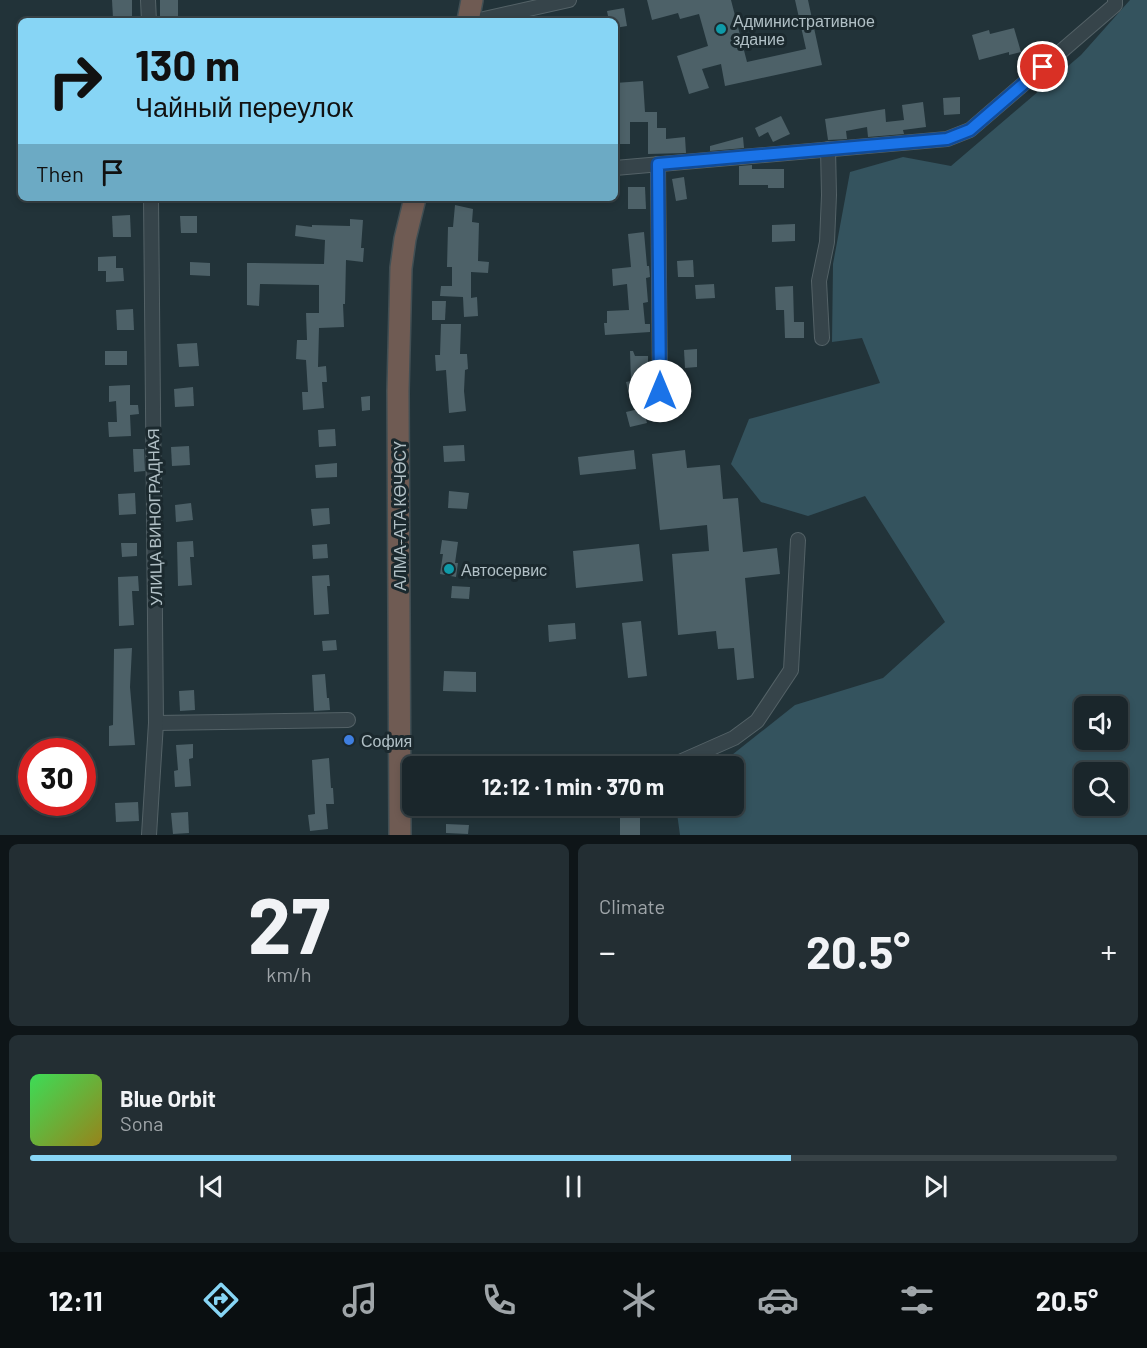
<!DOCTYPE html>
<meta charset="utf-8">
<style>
body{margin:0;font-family:Barlow,sans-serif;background:#232e33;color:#f1f3f6;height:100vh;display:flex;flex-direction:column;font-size:22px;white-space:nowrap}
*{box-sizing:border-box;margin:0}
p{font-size:20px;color:#9fa5a9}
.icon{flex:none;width:33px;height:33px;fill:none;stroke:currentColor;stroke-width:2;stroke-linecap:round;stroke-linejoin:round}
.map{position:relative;height:835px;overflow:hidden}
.details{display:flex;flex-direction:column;gap:9px;padding:9px;background:#0e1518;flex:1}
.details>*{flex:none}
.guide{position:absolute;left:18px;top:18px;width:600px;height:183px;border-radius:9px;box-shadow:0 3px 9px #0003,0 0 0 2px #384347;background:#87d5f5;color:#111;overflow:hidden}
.buttons{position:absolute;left:1074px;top:696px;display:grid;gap:12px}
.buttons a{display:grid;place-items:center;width:54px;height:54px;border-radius:9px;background:#1a262b;box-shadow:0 3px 9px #0003,0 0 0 2px #384347;font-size:30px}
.speed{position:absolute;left:18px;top:738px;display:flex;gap:12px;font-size:30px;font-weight:700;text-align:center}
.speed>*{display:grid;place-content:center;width:78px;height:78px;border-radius:50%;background:#1a262b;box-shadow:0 3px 9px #0003,0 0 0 2px #384347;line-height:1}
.speed .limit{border:9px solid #d22;background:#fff;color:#111}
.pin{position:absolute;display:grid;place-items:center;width:51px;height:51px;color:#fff;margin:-26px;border:3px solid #fff;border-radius:50%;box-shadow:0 2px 6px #0007}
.me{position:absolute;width:66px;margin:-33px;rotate:0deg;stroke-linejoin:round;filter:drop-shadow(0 0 4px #0008)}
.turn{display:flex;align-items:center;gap:21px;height:126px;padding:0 18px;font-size:27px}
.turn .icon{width:78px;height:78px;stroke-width:2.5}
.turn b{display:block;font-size:42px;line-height:51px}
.then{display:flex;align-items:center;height:57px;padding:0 18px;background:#0003;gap:12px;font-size:22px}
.big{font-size:45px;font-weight:700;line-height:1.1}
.details .widget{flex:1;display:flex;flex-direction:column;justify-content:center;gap:9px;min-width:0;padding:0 21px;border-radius:9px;background:#232e33}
.details .dial{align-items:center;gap:0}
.dial b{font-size:78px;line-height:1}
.song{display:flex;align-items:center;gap:18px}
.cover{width:72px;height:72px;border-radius:9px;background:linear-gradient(135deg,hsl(130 70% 55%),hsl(50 70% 35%))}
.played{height:6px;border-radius:3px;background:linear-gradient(90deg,#87d5f5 70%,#384347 70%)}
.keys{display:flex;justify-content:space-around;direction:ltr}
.heat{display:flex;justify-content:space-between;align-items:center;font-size:33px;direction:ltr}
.details .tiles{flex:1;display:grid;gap:9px;grid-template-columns:1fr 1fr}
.widget:last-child{grid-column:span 2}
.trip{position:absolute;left:402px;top:756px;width:342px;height:60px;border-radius:9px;background:#1a262b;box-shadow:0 3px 9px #0003,0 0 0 2px #384347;font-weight:700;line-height:60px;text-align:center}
.tabs{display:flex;height:96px;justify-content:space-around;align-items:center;background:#0a0f11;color:#9fa5a9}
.tabs .icon{width:42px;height:42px}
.tabs .on{color:#87d5f5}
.tabs b{font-size:27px;color:#f1f3f6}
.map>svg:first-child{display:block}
.water{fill:#34535e;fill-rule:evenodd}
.building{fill:#4d6168}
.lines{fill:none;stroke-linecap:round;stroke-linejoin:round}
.minor-casing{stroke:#546267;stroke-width:16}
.highway-casing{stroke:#414f54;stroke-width:24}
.minor{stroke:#36444a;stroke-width:14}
.highway{stroke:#6f5b53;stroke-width:21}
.route-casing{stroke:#114b97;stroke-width:15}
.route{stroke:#1a73e8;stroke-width:10}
.culture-dot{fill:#0f9aa8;stroke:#1b292e;stroke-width:2}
.shop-dot{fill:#3f7fe0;stroke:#1b292e;stroke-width:2}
.labels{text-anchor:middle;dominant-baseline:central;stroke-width:6;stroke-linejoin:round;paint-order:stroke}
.poi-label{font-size:16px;fill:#b1c0c6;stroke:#1b292e;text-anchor:start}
.street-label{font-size:16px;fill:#b1c0c6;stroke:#1b292e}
</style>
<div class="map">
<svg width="1147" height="835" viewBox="0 0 1147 835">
<rect width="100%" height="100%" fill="#223339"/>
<path class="water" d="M1130 0H1147V835H680L676 806H734V766H718L795 705 883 678 945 622 865 496 808 516 761 502 731 464 749 419 880 383 862 338 832 342 833 264 850 172 903 157 951 166 1081 55ZM1084 706H1118V740H1084ZM1084 772H1118V806H1084Z"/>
<g class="building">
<path d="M112 0H132V17L113 18Z"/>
<rect x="160" y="0" width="18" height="21"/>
<path d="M647 0H731L747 62 806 49 795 0H808L822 65 725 86 721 64 702 69 709 88 689 94 677 56 708 46 699 14 680 19 678 13 652 20Z"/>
<path d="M624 8 627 26 615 28V21H609L607 11Z"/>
<path d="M1014 28 1021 52 1009 55V52L979 60 972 35 989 30 990 34Z"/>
<path d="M643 81 645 112H657V128H666V139L685 137 686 153 648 154V122H630V144H619V121H615V83Z"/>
<path d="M960 97V114L944 115 943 98Z"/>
<path d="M923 102 926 127 903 130 904 134 868 137 867 127 846 131 847 139 828 140 825 119 885 109 886 122 904 120 902 105Z"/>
<path d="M781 116 790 134 773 142 768 132 759 137 755 128Z"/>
<path d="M743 137 744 148 710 151V146Z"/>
<path d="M752 165V169H784V188H768V185H739V166Z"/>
<path d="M684 177 687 199 676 201 672 179Z"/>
<path d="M628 187H645L646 209H628Z"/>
<path d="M455 205 473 209 472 222 479 223 478 261 489 262 488 273 471 272V298L477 297 478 316 464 317 463 297 440 296 441 286H452V267H447L448 227H453Z"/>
<path d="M130 215 131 237H113L112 216Z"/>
<path d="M180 216H197V233H181Z"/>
<path d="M350 219 363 220 361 248H364L363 262 346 260 345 304H343L344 327 319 328 318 367 326 366 327 382H322L324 408 303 410 302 392H308L306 360 296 359 297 340H307L306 313H319V285L260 284 259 306 247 305V263L324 264 325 240 295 236 296 225 312 227V225L350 226Z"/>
<path d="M795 224V241L772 242V225Z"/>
<path d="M644 232 647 266H649L650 277 646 278 648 302 643 303 645 324H650V332L605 335 604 323H607V311L629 310 627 284 613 286 612 269 631 267 628 234Z"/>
<path d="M116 256V268H123L124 281 106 282V271H98V257Z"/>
<path d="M693 260 694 277H678L677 261Z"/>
<path d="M190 262 210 263V276L190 275Z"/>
<path d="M714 284 715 298 696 299 695 285Z"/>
<path d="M793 286 794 322H804V338H785L784 310H776L775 287Z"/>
<path d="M432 301H446L445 320H432Z"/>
<path d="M133 309 134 330H117L116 310Z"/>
<path d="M441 324H461L460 354H467L468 369 465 370 464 391 466 411 449 413 446 370 436 371 435 355H440Z"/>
<path d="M197 343 199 366 179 367 177 344Z"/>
<path d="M697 349V367L685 368 684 350Z"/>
<rect x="105" y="351" width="22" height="14"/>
<path d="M630 351H633L635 356H648V371L639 372 644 390 629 394 626 382 631 381Z"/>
<path d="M130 385V405H138L139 414 130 415 131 436 109 437 108 422H117L116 401 109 402V386Z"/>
<path d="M193 387 194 406 175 407 174 389Z"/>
<path d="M370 396V410L362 411 361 397Z"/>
<path d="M643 408 647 423 630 427 626 412Z"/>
<path d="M335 429 336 446 319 447 318 430Z"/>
<path d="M464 445 465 461 444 462 443 446Z"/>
<path d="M189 446 190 465 172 466 171 447Z"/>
<path d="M133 449H144L145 471 134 472Z"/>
<path d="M634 450 636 469 580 475 578 457Z"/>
<path d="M685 450 687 468 720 465 723 499 738 498 743 552 777 548 780 574 745 578 754 678 737 680 734 648 718 649 716 631 678 635 672 554 709 551 707 525 660 530 652 454Z"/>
<path d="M337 463V477L316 478 315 465Z"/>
<path d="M449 491 469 493 467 509 448 508Z"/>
<path d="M135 493 136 514 119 515 118 494Z"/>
<path d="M191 503 193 520 176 522 175 505Z"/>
<path d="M329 508 330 524 313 526 311 509Z"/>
<path d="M442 540 458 542 455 563H458L456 577 440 574 443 554H440Z"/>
<path d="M193 541 194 557H190L192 585 178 586 177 542Z"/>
<path d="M121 543H137V556L122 557Z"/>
<path d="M327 544 328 558 313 559 312 545Z"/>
<path d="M639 544 643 581 576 588 573 551Z"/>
<path d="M329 575 330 586H327L329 614 314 615 312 576Z"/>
<path d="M138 576 139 591H132L134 625 119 626 118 577Z"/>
<path d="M452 586 470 587 469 599 451 598Z"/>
<path d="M641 621 647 676 628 678 622 623Z"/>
<path d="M575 623 576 639 549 642 548 625Z"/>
<path d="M336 640 337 650 323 651 322 641Z"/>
<path d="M132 648 130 687 135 745 109 746V726L113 725 114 649Z"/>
<path d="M444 671 476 672V692L443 691Z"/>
<path d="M325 674 327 698H329L330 710 314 711 312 675Z"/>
<path d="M194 690 195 710 180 711 179 691Z"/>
<path d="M63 737 64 752H48L47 738Z"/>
<path d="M193 744V758L189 759 191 786 175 787 174 771 178 770 176 745Z"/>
<path d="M329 758 331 788H333L334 804H326L328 829 310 831 308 815 315 814 312 760Z"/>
<path d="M138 802 139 821 116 822 115 803Z"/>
<path d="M188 812 189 833 173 834 171 813Z"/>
<rect x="620" y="817" width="20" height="18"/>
<path d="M446 824 469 825 468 834 446 833Z"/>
</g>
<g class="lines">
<g class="minor-casing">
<g id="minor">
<path d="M148 0 149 21"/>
<path d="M475 21 569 0"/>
<path d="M658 164 660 391"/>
<path d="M615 168 947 139 970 130 1115 5V0"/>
<path d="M822 338 819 281 827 242 829 195 828 149"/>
<path d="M156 723 348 720"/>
<path d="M676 766 682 761 734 738 757 721 791 670 798 540"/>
<path d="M149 835 156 723 151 198"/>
</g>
</g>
<g class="highway-casing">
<g id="highway">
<path d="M468 21 472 0"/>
<path d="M400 835 398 391 401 268 405 239 415 198"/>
</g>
</g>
<use href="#minor" class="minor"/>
<use href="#highway" class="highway"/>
</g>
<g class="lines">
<g class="route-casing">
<path id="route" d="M660 391 658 164 947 139 970 130 1043 67"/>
</g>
<use href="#route" class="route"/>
</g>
<g class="culture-dot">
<circle cx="721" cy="29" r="6"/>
<circle cx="449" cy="569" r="6"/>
</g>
<circle class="shop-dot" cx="349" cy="740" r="6"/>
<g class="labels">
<g class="poi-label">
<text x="733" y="20">Административное<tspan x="733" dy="18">здание</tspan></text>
<text x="461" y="569">Автосервис</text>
<text x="361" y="740">София</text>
</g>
<g class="street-label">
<text transform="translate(399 516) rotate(-90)">АЛМА-АТА КӨЧӨСҮ</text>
<text transform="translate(154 517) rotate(-91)">УЛИЦА ВИНОГРАДНАЯ</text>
</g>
</g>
</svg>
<div class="buttons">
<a><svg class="icon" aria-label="sound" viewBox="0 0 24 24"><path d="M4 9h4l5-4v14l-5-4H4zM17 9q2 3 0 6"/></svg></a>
<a><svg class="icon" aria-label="search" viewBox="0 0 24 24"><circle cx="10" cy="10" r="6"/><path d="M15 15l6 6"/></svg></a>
</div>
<div class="speed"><div class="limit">30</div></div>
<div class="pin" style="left:1043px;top:67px;background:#d93025"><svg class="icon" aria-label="arrive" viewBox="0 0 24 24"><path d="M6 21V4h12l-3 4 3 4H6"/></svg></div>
<svg class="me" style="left:660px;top:391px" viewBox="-20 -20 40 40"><circle r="19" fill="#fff"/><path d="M0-13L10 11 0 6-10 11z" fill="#1a73e8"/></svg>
<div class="trip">12:12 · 1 min · 370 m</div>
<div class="guide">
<div class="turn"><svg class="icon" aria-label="right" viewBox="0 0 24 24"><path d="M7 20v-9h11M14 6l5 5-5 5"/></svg><div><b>130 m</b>Чайный переулок</div></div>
<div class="then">Then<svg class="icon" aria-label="arrive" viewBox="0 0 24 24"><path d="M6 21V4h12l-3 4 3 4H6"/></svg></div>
</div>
</div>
<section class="details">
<div class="tiles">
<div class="widget dial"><b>27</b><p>km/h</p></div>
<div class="widget"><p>Climate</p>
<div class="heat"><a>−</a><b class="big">20.5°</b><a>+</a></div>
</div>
<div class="widget">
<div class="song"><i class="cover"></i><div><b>Blue Orbit</b><p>Sona</p></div></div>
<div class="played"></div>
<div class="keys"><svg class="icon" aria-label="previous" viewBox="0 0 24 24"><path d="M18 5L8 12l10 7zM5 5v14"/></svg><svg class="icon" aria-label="pause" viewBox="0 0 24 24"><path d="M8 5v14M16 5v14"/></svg><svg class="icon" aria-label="next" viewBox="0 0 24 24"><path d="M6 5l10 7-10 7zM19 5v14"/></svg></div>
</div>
</div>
</section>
<nav class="tabs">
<b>12:11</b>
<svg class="icon on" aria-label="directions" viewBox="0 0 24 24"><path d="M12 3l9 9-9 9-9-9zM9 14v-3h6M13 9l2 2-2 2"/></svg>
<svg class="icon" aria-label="music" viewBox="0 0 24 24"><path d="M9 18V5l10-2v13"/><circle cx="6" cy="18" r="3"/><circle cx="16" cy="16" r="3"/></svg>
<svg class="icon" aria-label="phone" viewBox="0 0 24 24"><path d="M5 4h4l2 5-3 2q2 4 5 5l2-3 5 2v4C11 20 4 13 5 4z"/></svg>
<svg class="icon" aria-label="climate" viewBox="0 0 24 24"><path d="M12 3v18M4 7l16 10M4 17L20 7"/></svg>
<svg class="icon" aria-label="car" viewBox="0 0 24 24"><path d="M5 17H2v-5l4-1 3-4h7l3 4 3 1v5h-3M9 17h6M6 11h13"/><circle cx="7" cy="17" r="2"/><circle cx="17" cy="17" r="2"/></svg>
<svg class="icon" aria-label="filters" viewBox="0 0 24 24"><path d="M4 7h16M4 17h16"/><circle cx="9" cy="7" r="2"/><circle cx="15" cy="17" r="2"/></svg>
<b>20.5°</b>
</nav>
